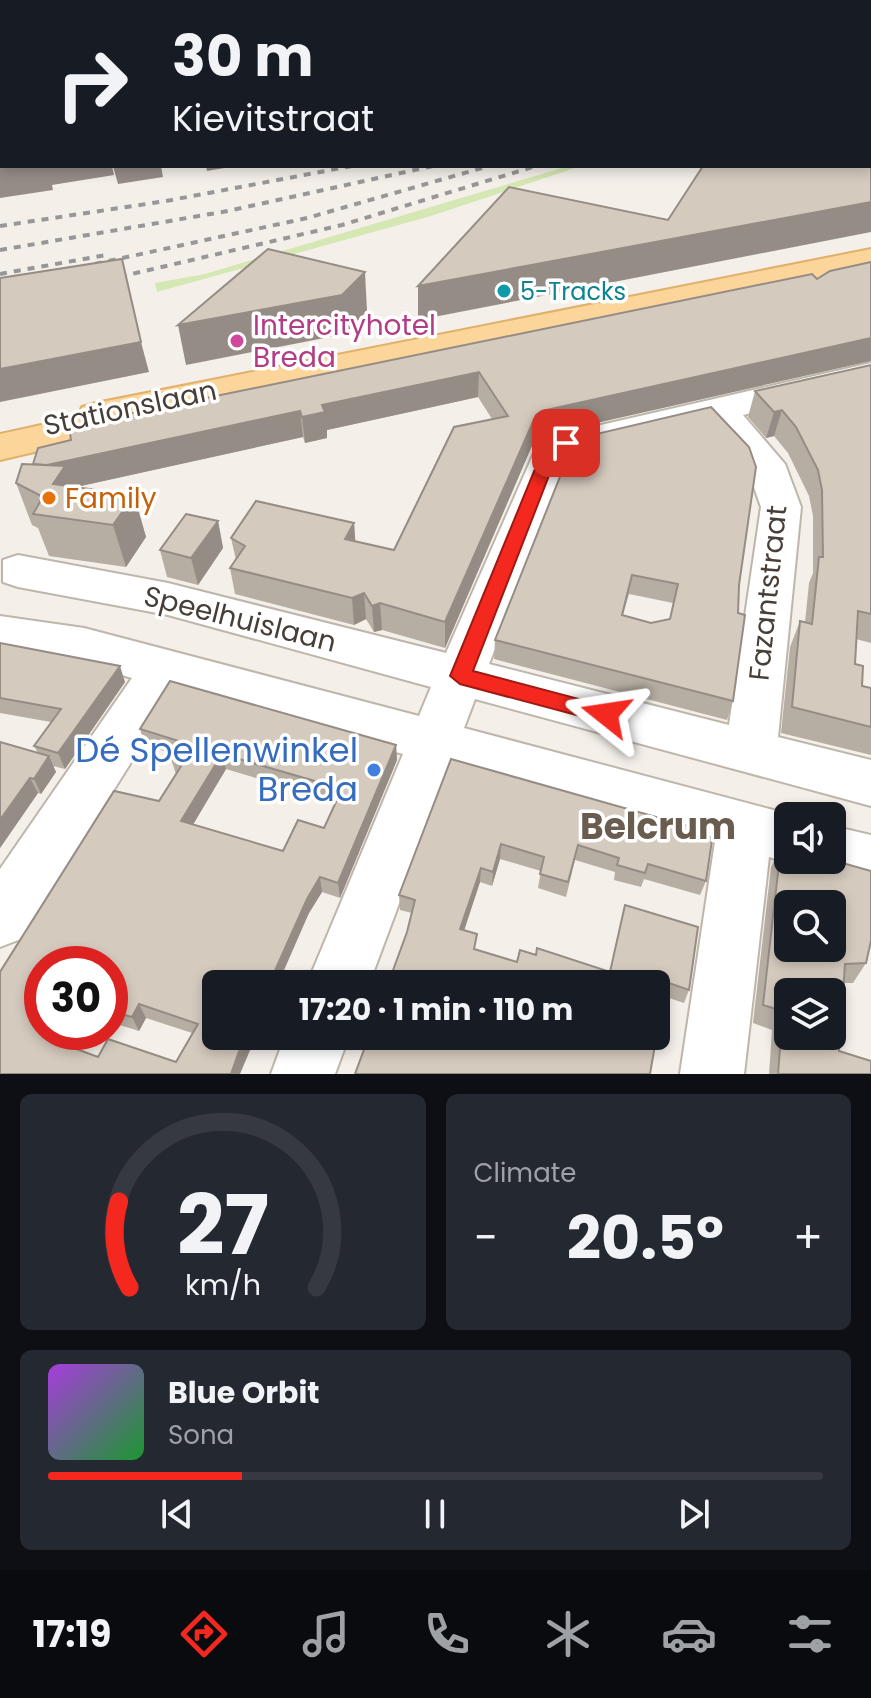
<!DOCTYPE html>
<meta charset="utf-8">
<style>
body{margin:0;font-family:Poppins,sans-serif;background:#242831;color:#f1f3f6;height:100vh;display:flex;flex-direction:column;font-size:30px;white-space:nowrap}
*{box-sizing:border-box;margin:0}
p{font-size:26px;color:#9ea1a6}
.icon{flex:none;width:44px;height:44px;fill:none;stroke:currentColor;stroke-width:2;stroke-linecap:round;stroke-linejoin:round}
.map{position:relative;height:1074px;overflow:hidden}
.details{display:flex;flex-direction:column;gap:20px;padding:20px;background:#0d0f14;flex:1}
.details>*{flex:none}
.guide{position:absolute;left:0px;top:0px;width:872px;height:168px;box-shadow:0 4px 12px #0003;background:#171b24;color:#f1f3f6;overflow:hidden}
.fabs{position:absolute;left:774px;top:802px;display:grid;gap:16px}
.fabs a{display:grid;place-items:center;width:72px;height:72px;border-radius:12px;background:#171b24;box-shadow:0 4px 12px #0003;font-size:40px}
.speed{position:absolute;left:24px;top:946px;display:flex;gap:16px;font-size:40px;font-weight:700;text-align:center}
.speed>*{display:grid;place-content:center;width:104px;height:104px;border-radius:50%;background:#171b24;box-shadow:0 4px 12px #0003;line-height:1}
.speed .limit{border:12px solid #d22;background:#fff;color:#111}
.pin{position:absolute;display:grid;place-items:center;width:68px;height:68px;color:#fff;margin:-34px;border-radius:16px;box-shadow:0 4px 12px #0006}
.me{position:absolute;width:88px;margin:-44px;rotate:285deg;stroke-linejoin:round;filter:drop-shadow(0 0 6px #0008)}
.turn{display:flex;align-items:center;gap:28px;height:168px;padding:0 40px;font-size:36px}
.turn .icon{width:104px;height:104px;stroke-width:2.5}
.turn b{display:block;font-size:56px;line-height:68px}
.big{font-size:60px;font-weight:700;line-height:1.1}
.details .tile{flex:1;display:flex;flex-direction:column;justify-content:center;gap:12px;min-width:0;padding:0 28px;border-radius:12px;background:#242831}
.details .dial{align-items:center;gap:0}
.dial svg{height:208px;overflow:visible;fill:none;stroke:#363941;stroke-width:7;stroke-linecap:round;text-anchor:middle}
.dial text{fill:#f1f3f6;stroke:none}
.song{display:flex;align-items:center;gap:24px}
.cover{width:96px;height:96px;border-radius:12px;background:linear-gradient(135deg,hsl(280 70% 55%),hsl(130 70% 35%))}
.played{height:8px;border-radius:4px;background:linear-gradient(90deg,#f4281f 25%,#363941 25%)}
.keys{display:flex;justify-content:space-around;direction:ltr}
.heat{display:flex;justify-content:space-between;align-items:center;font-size:44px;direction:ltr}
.details .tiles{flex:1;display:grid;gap:20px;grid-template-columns:1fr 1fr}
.tile:last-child{grid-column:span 2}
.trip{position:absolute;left:202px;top:970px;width:468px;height:80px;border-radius:12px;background:#171b24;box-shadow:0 4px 12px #0003;font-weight:700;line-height:80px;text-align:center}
.menu{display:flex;height:128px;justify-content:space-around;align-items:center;background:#090b0e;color:#9ea1a6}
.menu .icon{width:56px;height:56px}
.menu .selected{color:#f4281f}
.menu b{font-size:36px;color:#f1f3f6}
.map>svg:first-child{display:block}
.green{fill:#d5e7b3}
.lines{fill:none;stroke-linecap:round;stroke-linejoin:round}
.minor-casing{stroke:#bfb6ab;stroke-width:4}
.major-casing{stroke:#e1b06a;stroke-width:4}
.minor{fill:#fff;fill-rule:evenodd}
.major{fill:#fbd59a;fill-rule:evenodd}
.rail{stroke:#979797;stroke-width:4;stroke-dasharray:7 7;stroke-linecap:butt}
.wall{fill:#b7aea3;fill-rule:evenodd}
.shaded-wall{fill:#958d85}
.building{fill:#d5cabe;stroke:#958d85;stroke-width:2;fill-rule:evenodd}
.route{fill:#f4281f;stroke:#9f1a14;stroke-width:2}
.culture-dot{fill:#0f9aa8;stroke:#fff;stroke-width:3}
.hotel-dot{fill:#d1479c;stroke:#fff;stroke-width:3}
.food-dot{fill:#e8710a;stroke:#fff;stroke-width:3}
.shop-dot{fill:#3f7fe0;stroke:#fff;stroke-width:3}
.labels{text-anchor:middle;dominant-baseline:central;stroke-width:7;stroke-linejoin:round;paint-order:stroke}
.far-culture-label{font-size:24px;fill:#0d838f;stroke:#fff;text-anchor:start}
.hotel-label{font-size:28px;fill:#b23c85;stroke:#fff;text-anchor:start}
.street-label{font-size:28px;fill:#473f37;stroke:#fff}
.food-label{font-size:28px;fill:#c56008;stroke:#fff;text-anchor:start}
.near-shop-label{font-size:34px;fill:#366cbe;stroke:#fff;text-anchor:end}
.near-neighbourhood-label{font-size:36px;font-weight:bold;fill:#6a5c4f;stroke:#fff}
</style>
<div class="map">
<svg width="871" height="1074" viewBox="0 0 871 1074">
<rect width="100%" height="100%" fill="#f4efe9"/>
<path class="green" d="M569 166H581L431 216 157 292 155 283 205 274Z"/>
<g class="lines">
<g class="minor-casing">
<g id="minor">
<path d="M0 53 2 54V82L0 81Z"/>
<path d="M871 363V385L743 415 785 464 801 507 778 737 871 760V806L475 699 464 728 796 816H788V860H796L788 863 769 857 744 1074H680L715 842 450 767 369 984H307L403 754 176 690 21 939 0 947V869L132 678 84 664 0 652V616L84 628 419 716 431 687 168 615 18 587 3 582V560L18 555 168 583 446 653 540 439ZM708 423 746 465 761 507 729 725 489 664 570 456Z"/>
<path d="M832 826 871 835V887L812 869 808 860H832Z"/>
<path d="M285 1036H349L335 1074H271Z"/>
</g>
</g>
<g class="major-casing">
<g id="major">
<path d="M852 0H871V7L870 2Z"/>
<path d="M871 249V267L144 417 140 427 0 460V434L78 417 82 407 96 403Z"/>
</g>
</g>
<use href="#minor" class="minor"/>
<use href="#major" class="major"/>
<g class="rail">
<path d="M0 226 166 201 352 166"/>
<path d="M0 250 228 211 433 166"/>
<path d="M95 264 307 218 489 166"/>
<path d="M0 274 106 255"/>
<path d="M106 280 342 225 536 166"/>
</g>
</g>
<g class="wall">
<path d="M871 262 539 436 534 441 445 648 382 630 374 632 366 619 354 625 235 594 230 568 236 560 231 538 354 523 355 541 394 550 492 419 478 397 327 430V438L305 443 303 437 75 487 134 495 146 537 126 567 49 556 38 528 32 525 16 483 33 464 817 279Z"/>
<path d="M871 365V643L856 639 855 664 862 686 871 688V755L781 733 790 647 800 621 805 622 809 583 813 573V516L809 496 788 453 774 436 766 438 748 417 755 391Z"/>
<path d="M575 439 739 585 733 701 727 720 494 659 495 640ZM629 594 673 603 670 619 651 623 623 615Z"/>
<path d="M218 521 223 548 198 585 167 577 160 550Z"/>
<path d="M0 643 125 682 65 769 53 766 56 772 41 794 38 793 0 848V742L38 753 34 746 51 722 0 713Z"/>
<path d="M140 729 396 745 397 760 340 898 322 892 309 913 216 1036H256L242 1067 0 1074V972L159 801 176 774 171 759 174 754 145 745ZM226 769 336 802 324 828 283 851 193 825ZM42 964H110V1022L139 1031 146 1018 192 1033 176 1062 98 1057 57 1042 63 1033 42 1032Z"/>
<path d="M451 759 706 881 700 895 644 879 641 887 614 880 615 872 575 860 566 897 538 888 541 871 500 859 492 886 480 882 464 930 476 950 517 962 536 955 610 971 625 905 689 990 684 1003 663 996 388 984 407 932 412 913 400 910 399 895Z"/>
<path d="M781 846 866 963 853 983H844L839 1051 871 1074H769L772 1030 753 1023 771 867Z"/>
</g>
<g class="shaded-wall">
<path d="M669 0H706V2H661Z"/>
<path d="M6 166H112L114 175 52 185 53 190 0 198V167Z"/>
<path d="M113 166H161L163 177 118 184Z"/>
<path d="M206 166H236L207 171Z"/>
<path d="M871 202V232L418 320V286Z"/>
<path d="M365 272 367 311 345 334 186 365 178 325Z"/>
<path d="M871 338V361L539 436 534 441 445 648V622L536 415 542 411Z"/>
<path d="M141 342 149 372 0 402V369Z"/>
<path d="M479 372 478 397 327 430V438L305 443 302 417 322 405Z"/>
<path d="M782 410 774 436 766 438 774 412Z"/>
<path d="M300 411 303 437 72 488 79 508 31 468Z"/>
<path d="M134 495 146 537 126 567 113 525Z"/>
<path d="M218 521 223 548 198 585 191 558Z"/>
<path d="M354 523 356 549 345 539Z"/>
<path d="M364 593 366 619 354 625 352 598Z"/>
<path d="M380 603 382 630 374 632 372 606Z"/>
<path d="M120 666 125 682 65 769 58 753Z"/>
<path d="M396 745 397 760 340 898 338 883Z"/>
<path d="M222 754 226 769 186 836 181 821Z"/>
<path d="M49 756 56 772 41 794 34 779Z"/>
<path d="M30 778 38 793 0 848V820Z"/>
<path d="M501 844 500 859 492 886 493 872Z"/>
<path d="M481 868 480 882 460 943V929Z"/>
<path d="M320 877 322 892 309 913 278 984H269L307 899Z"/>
<path d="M42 997V1026L33 1013Z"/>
<path d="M139 1004 146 1018 139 1031 132 1017Z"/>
<path d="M47 1032H62L63 1033 52 1050 44 1037Z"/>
<path d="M246 1036H256L240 1074H231L238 1054Z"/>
</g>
<g class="building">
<path d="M313 0H669L661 2H288Z"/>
<path d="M870 47H871V202L418 286 509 187 668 220 703 166H870Z"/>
<path d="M0 144H2V166H6L0 167Z"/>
<path d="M268 249 365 272 342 295 178 325Z"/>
<path d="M122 259 141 342 0 369V278Z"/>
<path d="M871 262V338L542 411 536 415 445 622 380 603 372 606 364 593 352 598 230 568 245 546 231 538 256 501 354 523 345 539 394 550 454 427 508 416 479 372 322 405 325 412 302 417 300 411 47 465 33 464 38 448 71 440 69 426 812 274 817 279 830 271Z"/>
<path d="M871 365V614L858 611 855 664 863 666 862 686 871 688V727L792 707 800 621 812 624 819 557H823L822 490 818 470 796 427 782 410 774 412 755 391Z"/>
<path d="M711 407 749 447 756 467 739 585 738 613 745 615 733 701 495 640 575 439ZM632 575 678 584 670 619 651 623 622 615Z"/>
<path d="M22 464 65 466 53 484 134 495 113 525 33 514 43 497 16 483Z"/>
<path d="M186 514 218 521 191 558 160 550Z"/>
<path d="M0 643 120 666 58 753 34 746 61 709 0 698Z"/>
<path d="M170 681 396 745 338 883 320 877 307 899 269 984H216V1036H246L238 1054 231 1074H0V972L114 791 159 801 183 763 171 759 182 742 140 729ZM222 754 342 789 324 828 298 820 283 851 181 821ZM42 964H110V1011L132 1017 139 1004 198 1024 176 1062 108 1039 98 1057 44 1037 47 1032H42V1016L33 1013 42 997Z"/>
<path d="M0 742 49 756 34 779 30 778 0 820Z"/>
<path d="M451 759 706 831 712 840 706 881 648 864 645 873 617 865 619 858 578 845 568 882 540 874 544 857 501 844 493 872 481 868 460 929 477 934 474 949 517 962 520 950 536 955 537 948 610 972 625 905 698 927 689 990 666 982 650 1074H355L369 1036H656V984H388L407 932 415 900 399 895Z"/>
<path d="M781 846 788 848V860H832L871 871V941L866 963 845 964 839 1051 871 1061V1074H778L783 1011 763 1005ZM788 904H832V948H788ZM788 992H832V1036H788Z"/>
</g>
<path class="route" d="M566 438 574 443 557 455 473 671 613 708 617 714 613 720 606 723 460 684 450 676 542 452Z"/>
<circle class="culture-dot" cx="504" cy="291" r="8"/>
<circle class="hotel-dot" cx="237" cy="341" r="8"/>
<circle class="food-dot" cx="49" cy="498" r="8"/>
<circle class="shop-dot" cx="374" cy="770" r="8"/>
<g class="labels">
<g class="far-culture-label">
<text x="520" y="291">5-Tracks</text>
</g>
<g class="hotel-label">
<text x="253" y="325">Intercityhotel<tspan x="253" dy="32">Breda</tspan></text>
</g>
<g class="street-label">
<text transform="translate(130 408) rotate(-12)">Stationslaan</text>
<text transform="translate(768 593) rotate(-84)">Fazantstraat</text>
<text transform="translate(240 619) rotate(14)">Speelhuislaan</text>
</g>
<g class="food-label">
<text x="65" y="498">Family</text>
</g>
<g class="near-shop-label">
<text x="358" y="750">Dé Spellenwinkel<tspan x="358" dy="39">Breda</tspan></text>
</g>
<g class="near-neighbourhood-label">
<text x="658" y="826">Belcrum</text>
</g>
</g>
</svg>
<div class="fabs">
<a><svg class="icon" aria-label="sound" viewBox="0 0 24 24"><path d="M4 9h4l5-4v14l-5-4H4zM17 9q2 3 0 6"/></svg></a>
<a><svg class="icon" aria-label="search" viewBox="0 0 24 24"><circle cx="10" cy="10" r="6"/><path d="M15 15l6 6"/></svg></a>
<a><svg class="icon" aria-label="layers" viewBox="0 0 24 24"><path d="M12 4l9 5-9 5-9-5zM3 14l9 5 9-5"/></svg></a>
</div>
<div class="speed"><div class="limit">30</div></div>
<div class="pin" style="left:566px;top:443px;background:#d93025"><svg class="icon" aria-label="arrive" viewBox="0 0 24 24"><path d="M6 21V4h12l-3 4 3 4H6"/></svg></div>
<svg class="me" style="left:606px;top:714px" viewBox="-20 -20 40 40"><path d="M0-17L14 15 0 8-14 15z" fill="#f4281f" stroke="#fff" stroke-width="4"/></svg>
<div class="trip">17:20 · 1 min · 110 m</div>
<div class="guide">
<div class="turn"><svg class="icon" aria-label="right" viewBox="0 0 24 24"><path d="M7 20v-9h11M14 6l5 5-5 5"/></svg><div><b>30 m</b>Kievitstraat</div></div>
</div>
</div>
<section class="details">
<div class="tiles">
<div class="tile dial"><svg viewBox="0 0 100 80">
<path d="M14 69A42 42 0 1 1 86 69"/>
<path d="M14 69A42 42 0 0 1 10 36" stroke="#f4281f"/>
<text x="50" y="56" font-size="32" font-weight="700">27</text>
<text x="50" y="72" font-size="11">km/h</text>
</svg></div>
<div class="tile"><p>Climate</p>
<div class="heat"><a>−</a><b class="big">20.5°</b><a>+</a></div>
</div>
<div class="tile">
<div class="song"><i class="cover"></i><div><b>Blue Orbit</b><p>Sona</p></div></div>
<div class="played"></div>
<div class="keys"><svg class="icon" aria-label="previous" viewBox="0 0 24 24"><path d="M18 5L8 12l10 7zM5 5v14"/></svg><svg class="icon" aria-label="pause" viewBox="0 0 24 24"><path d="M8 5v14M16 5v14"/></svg><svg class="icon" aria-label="next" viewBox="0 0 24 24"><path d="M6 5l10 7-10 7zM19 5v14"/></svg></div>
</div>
</div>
</section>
<nav class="menu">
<b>17:19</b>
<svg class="icon selected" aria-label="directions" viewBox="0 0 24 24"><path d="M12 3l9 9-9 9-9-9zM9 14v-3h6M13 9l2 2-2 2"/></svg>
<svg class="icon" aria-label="music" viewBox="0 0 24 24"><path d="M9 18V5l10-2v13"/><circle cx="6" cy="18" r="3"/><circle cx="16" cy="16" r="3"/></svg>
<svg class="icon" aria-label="phone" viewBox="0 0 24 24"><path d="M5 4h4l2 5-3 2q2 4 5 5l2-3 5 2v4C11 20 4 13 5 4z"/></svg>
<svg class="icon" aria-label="climate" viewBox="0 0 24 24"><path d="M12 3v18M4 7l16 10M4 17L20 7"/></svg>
<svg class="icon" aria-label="car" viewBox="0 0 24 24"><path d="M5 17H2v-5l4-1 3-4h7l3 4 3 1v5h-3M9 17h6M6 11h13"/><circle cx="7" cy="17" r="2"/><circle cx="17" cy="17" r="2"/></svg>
<svg class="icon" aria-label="filters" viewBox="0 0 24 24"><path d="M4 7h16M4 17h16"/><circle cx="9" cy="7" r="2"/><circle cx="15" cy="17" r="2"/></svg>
</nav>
